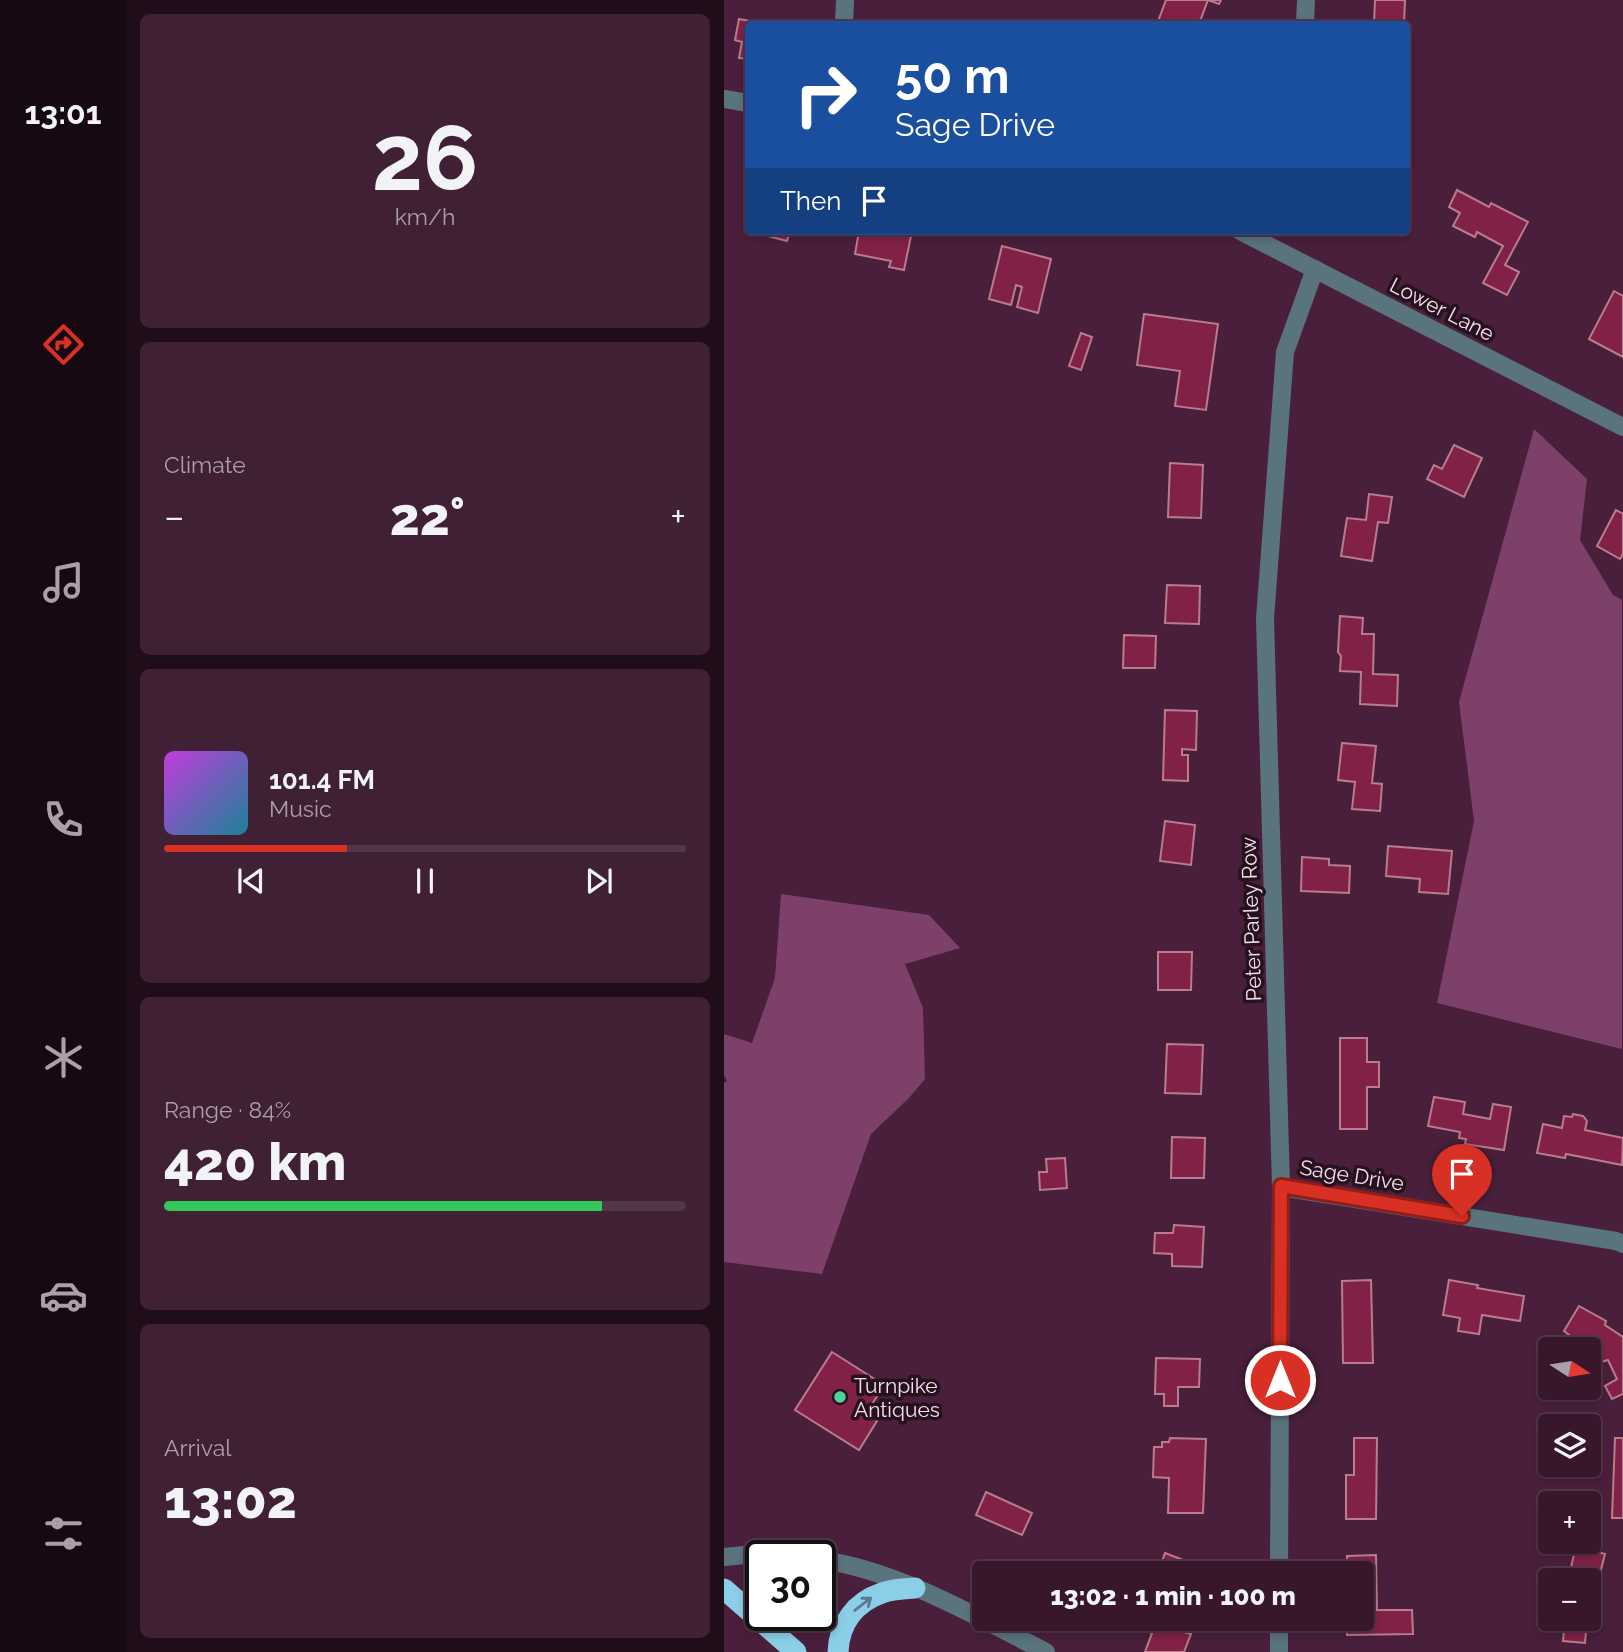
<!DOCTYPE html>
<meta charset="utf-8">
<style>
body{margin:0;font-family:Raleway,sans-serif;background:#3f2035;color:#f1f3f6;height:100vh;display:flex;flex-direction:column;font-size:26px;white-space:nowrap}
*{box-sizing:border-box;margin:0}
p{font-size:23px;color:#ab9faa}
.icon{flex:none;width:38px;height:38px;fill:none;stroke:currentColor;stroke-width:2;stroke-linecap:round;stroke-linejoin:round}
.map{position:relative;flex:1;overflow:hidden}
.panel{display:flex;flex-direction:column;gap:14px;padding:14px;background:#1f0d19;width:598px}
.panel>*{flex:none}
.banner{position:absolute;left:21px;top:21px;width:665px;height:214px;border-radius:7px;box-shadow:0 4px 10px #0003,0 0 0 2px #523649;background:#1a4fa0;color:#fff;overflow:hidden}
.needle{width:46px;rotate:102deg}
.controls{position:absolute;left:814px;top:1337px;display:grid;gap:14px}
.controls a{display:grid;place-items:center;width:63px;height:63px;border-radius:7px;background:#38172d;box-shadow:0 4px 10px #0003,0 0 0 2px #523649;font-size:35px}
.speed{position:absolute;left:21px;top:1540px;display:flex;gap:14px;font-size:35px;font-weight:700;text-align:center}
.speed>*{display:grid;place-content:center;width:91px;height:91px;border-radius:50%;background:#38172d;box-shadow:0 4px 10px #0003,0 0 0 2px #523649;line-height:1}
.speed .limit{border:4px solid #111;border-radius:10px;background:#fff;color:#111}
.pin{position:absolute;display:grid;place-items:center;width:60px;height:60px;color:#fff;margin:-72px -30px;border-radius:50% 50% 50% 0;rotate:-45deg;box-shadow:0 0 7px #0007}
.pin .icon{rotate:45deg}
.me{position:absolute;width:77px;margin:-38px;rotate:0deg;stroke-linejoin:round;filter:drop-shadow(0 0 5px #0008)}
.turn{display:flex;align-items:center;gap:24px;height:147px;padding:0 35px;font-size:32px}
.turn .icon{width:91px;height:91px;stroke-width:2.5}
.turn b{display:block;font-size:49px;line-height:60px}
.then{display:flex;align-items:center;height:66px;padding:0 35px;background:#0003;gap:14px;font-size:26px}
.big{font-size:52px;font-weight:800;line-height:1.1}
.panel .widget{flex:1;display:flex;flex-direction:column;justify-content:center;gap:10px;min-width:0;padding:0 24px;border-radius:10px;background:#3f2035}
.panel .dial{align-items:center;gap:0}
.dial b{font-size:91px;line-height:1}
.song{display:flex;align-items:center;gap:21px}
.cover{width:84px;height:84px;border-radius:10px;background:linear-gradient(135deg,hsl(290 70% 55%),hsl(190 70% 35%))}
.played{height:7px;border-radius:4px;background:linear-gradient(90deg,#d93025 35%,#523649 35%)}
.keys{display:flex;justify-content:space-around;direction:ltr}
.heat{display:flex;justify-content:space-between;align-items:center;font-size:38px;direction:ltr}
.charge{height:10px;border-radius:5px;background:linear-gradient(90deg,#34c759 84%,#523649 0)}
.trip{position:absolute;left:248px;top:1561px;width:402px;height:70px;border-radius:7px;background:#38172d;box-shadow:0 4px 10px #0003,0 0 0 2px #523649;font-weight:800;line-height:70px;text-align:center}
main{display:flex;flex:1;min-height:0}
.tabs{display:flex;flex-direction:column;width:126px;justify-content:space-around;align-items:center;background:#160912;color:#ab9faa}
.tabs .icon{width:49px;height:49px}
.tabs .selected{color:#d93025}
.tabs b{font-size:32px;color:#f1f3f6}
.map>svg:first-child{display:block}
.green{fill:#7d4069}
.building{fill:#822147;stroke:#b87c8c;stroke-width:2}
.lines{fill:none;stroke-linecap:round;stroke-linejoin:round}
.minor{stroke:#59747d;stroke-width:18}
.highway{stroke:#8acfe7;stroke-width:21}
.oneway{stroke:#5d7a8d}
.route-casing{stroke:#8d1f18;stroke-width:18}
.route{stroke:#d93025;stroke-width:12}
.poi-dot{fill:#4dd39a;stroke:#25121e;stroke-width:2.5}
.labels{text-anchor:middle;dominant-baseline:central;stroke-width:7;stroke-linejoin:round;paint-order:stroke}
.street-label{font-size:21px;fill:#f9ddee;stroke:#25121e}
.poi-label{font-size:21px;fill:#f9ddee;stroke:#25121e;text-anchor:start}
</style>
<main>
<nav class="tabs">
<b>13:01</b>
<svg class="icon selected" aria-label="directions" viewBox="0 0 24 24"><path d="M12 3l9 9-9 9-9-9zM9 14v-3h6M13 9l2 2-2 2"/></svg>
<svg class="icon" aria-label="music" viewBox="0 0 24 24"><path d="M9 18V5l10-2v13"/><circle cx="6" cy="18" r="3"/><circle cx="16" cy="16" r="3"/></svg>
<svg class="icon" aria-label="phone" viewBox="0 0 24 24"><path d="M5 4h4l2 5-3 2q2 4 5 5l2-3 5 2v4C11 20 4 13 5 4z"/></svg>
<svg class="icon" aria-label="climate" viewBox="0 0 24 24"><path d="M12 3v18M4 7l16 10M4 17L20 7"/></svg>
<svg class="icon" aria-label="car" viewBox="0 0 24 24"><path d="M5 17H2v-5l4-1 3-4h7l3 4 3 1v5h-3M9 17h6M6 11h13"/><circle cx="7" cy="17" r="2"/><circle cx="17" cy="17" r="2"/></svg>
<svg class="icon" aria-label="filters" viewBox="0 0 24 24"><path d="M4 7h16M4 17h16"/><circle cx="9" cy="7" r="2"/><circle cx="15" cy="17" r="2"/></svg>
</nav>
<section class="panel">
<div class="widget dial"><b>26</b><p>km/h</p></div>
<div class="widget"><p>Climate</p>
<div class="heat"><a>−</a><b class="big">22°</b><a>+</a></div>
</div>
<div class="widget">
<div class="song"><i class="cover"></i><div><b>101.4 FM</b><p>Music</p></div></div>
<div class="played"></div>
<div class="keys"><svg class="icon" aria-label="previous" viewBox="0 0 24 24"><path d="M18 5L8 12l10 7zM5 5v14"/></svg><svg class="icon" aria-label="pause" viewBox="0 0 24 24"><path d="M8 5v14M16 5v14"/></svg><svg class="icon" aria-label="next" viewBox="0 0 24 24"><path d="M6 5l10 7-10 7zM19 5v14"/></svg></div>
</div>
<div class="widget"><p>Range · 84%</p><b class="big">420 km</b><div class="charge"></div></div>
<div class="widget"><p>Arrival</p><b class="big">13:02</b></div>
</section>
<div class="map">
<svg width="899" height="1652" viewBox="0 0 899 1652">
<rect width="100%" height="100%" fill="#4a1f3c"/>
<g class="green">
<path d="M810 429 863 479 856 540 889 595 898 600V1049L713 1003 750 821 735 702Z"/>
<path d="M57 894 205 915 236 948 181 964 199 1008 201 1079 185 1098 147 1134 98 1274 0 1262V1083L3 1081 0 1075V1034L28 1043 51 978Z"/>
</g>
<g class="building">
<path d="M442 0H497L495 4 484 0 475 24H433Z"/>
<path d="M651 0H681L680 24H650Z"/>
<path d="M15 19 43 24H24V67L21 66 23 59 15 58 18 42 11 40Z"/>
<path d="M733 190 765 207 767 203 804 222 781 265 795 272 783 295 759 283 779 246 753 232 751 237 729 226 736 213 725 207Z"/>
<path d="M24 229V231H66L63 241 24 231Z"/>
<path d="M135 231H188L180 270 165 267 167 261 131 254Z"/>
<path d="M278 246 327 259 314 313 293 307 298 287 292 285 287 305 265 299Z"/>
<path d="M890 291 899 296V357L865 339Z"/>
<path d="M420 314 494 324 482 410 451 406 456 371 413 365Z"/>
<path d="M357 333 368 337 357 370 345 366Z"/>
<path d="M730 445 758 458 740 497 703 479 710 465 718 469Z"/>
<path d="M446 463 479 465 477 518 444 517Z"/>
<path d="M645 494 668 497 664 523 654 522 648 561 617 556 623 518 642 520Z"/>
<path d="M892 510 899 514V554L896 559 873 546Z"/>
<path d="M443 585 476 586 475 624 441 623Z"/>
<path d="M616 616 639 618 638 634H650L649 674 674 675 673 706 636 704 637 672 616 671 617 656 614 652Z"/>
<path d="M400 635 432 636 431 668H399Z"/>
<path d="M441 710 473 711 472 750 458 749V755H464V781L439 780Z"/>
<path d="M618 743 652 746 648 783 658 784 656 811 628 809 631 782 614 780Z"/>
<path d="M441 821 471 825 467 865 436 861Z"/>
<path d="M664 846 728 851 724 894 695 892 696 879 662 876Z"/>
<path d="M578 857 605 859V865L626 866 625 893 577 891Z"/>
<path d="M434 952H468L467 990H434Z"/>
<path d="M616 1038H643V1062H655V1087H643V1129H616Z"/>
<path d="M443 1044 479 1045 477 1094 441 1093Z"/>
<path d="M710 1097 741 1102 739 1114 766 1119 769 1104 787 1107 780 1150 741 1144 742 1139 735 1138 736 1132 704 1126Z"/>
<path d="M849 1114 859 1116 863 1121 861 1130 899 1138 898 1165 842 1154 841 1158 813 1153 819 1124 838 1128 840 1116 848 1117Z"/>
<path d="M448 1137 481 1138 480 1178H447Z"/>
<path d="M341 1158 343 1188 316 1190 315 1172H323L322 1159Z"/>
<path d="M450 1225 480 1227 478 1267 448 1266V1254L430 1253 431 1233H449Z"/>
<path d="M647 1280 649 1363H619L618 1281Z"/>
<path d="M725 1280 754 1285 753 1288 800 1296 796 1321 758 1315 755 1334 734 1331 736 1318 719 1315Z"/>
<path d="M855 1306 882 1321 881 1325 899 1337V1394L888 1399 881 1386 893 1379 884 1360 874 1363 864 1355V1349H857L858 1345 840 1331Z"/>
<path d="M108 1352 160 1385 145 1409 156 1416 135 1450 71 1410Z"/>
<path d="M432 1358 476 1359 475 1387H454V1406H440V1394H431Z"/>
<path d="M446 1438 482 1439 479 1513H444L445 1478 429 1477 430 1447H438V1442H445Z"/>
<path d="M630 1438H653L652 1519H622V1475H630Z"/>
<path d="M891 1438H899V1518H888Z"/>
<path d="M262 1492 308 1513 298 1535 252 1515Z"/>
<path d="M852 1546 881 1554 871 1593H865L864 1604V1580H844Z"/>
<path d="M441 1553 483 1569 482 1573H434Z"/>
<path d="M652 1555 653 1610H688L689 1634 623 1635V1619H639V1573H623V1556Z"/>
<path d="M430 1619H465L460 1632 467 1634 460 1652H421L428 1633 425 1632Z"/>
<path d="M841 1619H863L861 1643 839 1641Z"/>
</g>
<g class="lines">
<g class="minor">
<path d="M120 24 121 0"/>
<path d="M581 24 582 0"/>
<path d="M0 99 24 103"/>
<path d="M516 231 899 427"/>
<path d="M557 1187 892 1241 899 1244"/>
<path d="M0 1557 20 1555 66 1556"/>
<path d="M96 1560C171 1569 255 1618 322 1652"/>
<path d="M555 1573 557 1187 541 619 561 352 591 269"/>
<path d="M555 1652V1619"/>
</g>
<g class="highway">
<path d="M0 1589 72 1652"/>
<path d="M114 1652C115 1624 131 1602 158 1593 168 1589 180 1589 191 1588"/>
</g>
</g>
<defs><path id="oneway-shaft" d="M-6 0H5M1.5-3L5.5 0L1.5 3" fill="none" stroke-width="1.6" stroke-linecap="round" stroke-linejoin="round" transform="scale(1.75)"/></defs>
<use class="oneway" href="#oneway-shaft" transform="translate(139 1604) rotate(-38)"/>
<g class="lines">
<g class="route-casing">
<path id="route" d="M556 1380 557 1186 738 1216"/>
</g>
<use href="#route" class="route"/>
</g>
<circle class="poi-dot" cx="116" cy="1397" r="7"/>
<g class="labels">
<g class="street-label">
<text transform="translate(718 309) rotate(27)">Lower Lane</text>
<text transform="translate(527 919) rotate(-92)">Peter Parley Row</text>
<text transform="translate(628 1175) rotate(9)">Sage Drive</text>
</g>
<g class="poi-label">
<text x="130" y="1385">Turnpike<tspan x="130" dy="24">Antiques</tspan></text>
</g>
</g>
</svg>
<div class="controls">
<a><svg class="needle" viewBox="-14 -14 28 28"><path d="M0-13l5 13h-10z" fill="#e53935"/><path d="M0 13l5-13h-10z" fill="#ab9faa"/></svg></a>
<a><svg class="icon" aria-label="layers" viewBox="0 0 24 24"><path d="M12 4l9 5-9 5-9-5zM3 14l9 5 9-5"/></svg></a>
<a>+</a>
<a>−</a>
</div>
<div class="speed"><div class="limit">30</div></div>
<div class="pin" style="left:738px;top:1216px;background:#d93025"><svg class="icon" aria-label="arrive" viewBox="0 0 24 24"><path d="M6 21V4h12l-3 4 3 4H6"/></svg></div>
<svg class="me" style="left:556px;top:1380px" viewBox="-20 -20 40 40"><circle r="17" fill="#d93025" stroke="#fff" stroke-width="3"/><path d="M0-11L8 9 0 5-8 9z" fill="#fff"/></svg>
<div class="trip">13:02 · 1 min · 100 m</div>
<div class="banner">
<div class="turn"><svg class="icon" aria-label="right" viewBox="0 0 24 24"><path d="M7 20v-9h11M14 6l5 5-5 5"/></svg><div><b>50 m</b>Sage Drive</div></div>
<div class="then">Then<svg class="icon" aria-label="arrive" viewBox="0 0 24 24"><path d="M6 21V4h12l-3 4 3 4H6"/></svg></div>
</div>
</div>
</main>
